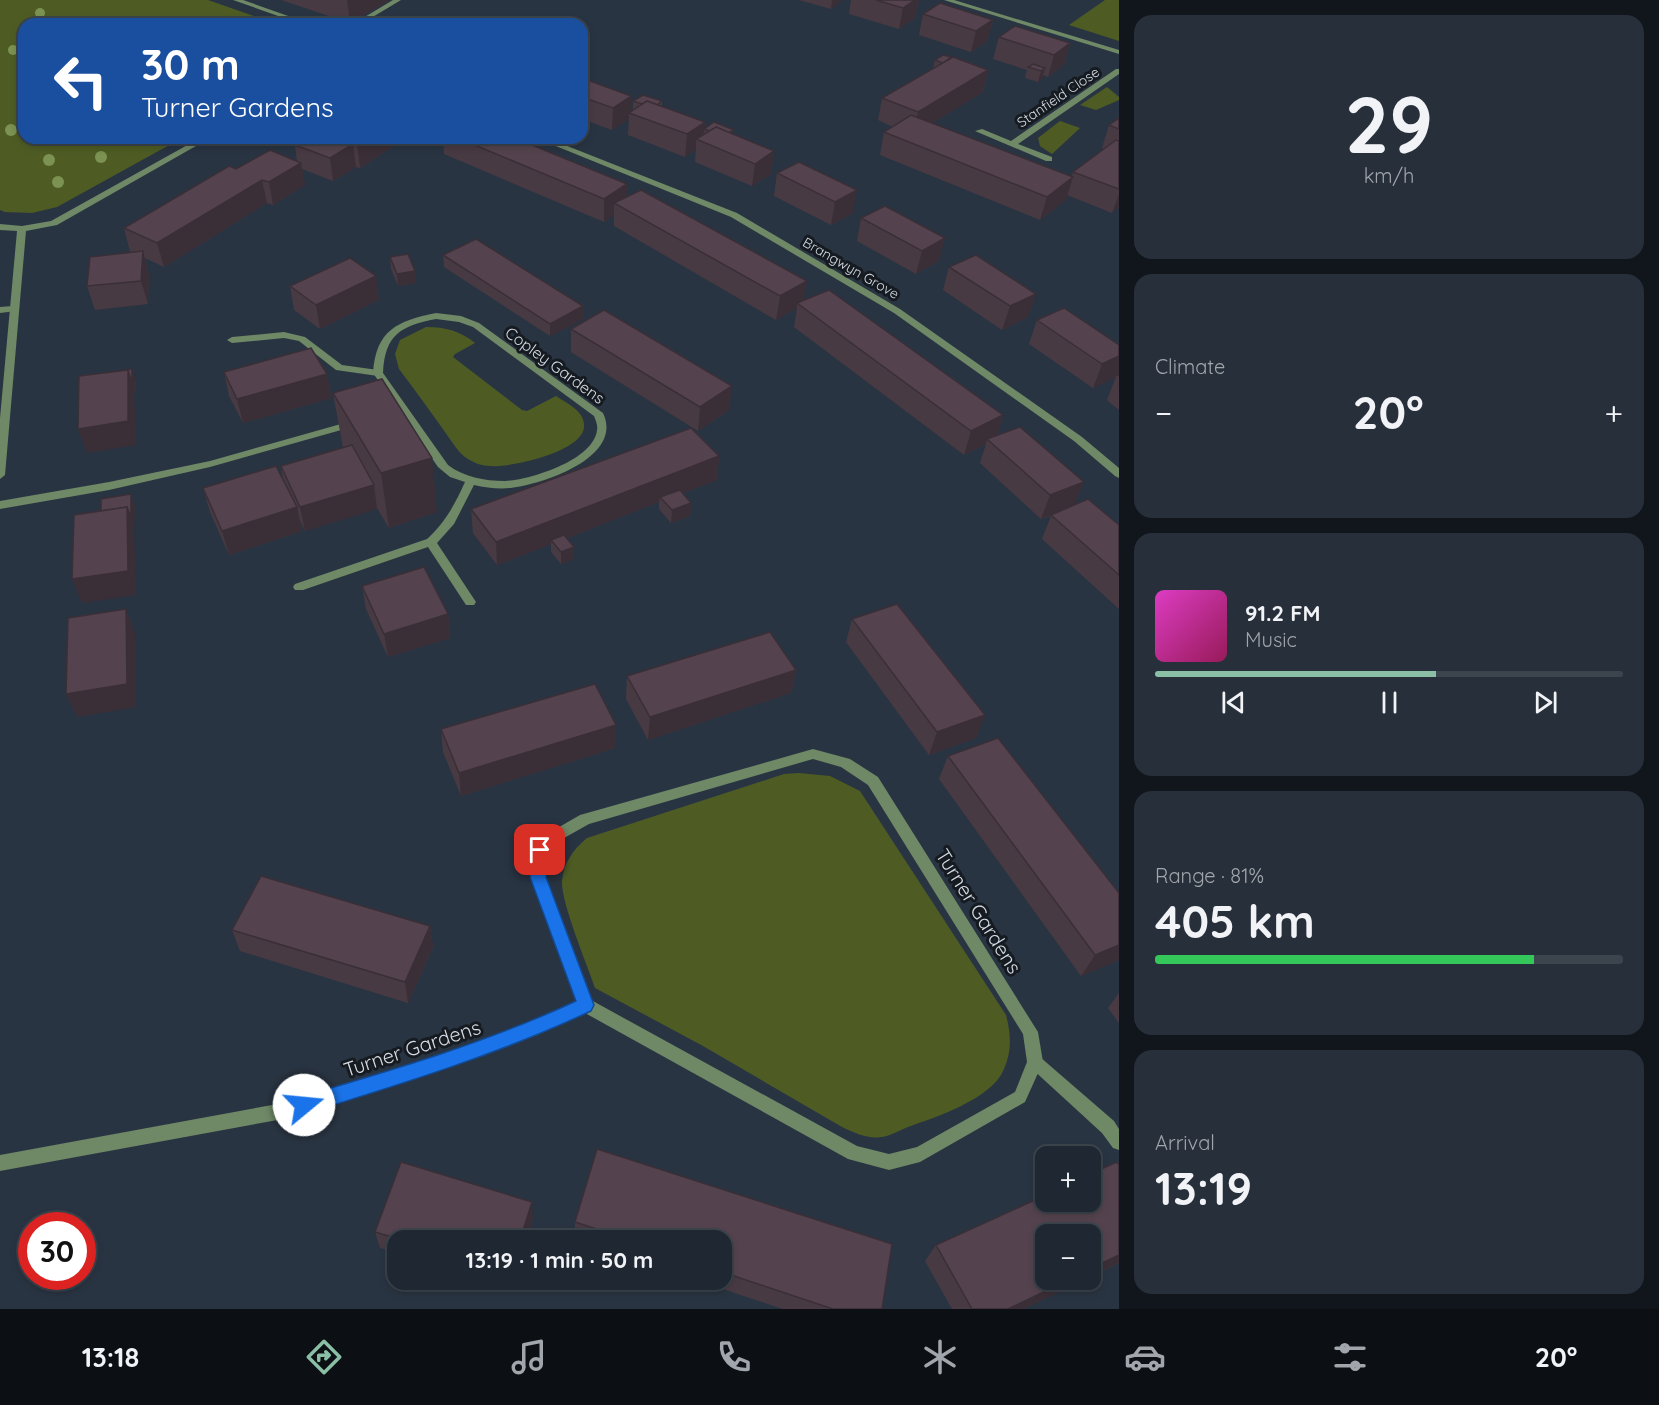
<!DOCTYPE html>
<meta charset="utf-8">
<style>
body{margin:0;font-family:Quicksand,sans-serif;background:#272f3a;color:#f1f3f6;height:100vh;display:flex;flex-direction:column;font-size:22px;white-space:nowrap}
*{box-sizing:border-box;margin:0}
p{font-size:20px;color:#a1a5ac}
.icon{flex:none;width:33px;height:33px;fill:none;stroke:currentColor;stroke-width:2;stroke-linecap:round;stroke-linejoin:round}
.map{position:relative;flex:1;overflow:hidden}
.side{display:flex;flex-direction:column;gap:15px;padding:15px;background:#11151c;width:540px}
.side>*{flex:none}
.banner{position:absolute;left:18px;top:18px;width:570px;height:126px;border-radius:18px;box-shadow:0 3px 9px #0003,0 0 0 2px #3c444d;background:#1a4fa0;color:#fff;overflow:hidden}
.tools{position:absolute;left:1035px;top:1146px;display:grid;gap:12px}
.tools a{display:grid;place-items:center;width:66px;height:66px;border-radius:12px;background:#1f2732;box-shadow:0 3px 9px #0003,0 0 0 2px #3c444d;font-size:30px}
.speed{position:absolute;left:18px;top:1212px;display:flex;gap:12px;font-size:30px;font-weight:700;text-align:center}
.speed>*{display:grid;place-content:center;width:78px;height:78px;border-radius:50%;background:#1f2732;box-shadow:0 3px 9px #0003,0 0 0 2px #3c444d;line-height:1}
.speed .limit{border:9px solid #d22;background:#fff;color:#111}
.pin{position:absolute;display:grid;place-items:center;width:51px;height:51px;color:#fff;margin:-26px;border-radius:12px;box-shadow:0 3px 9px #0006}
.me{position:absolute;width:66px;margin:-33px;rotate:73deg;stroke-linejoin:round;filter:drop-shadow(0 0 4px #0008)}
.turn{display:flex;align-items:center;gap:21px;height:126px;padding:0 24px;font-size:27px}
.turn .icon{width:78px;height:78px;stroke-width:2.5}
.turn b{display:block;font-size:42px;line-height:51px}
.big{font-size:45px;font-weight:800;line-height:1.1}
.side .card{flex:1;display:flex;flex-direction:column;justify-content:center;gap:9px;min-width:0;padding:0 21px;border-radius:18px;background:#272f3a}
.side .dial{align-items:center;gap:0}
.dial b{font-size:78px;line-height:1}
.song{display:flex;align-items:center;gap:18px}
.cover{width:72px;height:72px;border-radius:9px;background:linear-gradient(135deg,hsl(310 70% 55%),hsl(330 70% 35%))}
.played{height:6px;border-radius:3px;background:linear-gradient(90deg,#8abfa5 60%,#3c444d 60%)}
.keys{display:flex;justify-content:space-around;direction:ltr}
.heat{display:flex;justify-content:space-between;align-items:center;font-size:33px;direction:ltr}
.charge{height:9px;border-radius:4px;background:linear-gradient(90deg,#34c759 81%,#3c444d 0)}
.trip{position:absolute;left:387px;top:1230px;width:345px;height:60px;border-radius:18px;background:#1f2732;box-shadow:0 3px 9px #0003,0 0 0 2px #3c444d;font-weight:800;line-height:60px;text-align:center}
.menu{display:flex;height:96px;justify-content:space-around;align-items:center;background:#0c1014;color:#a1a5ac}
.menu .icon{width:42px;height:42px}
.menu .current{color:#8abfa5}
.menu b{font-size:27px;color:#f1f3f6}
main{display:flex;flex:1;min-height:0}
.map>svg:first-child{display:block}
.green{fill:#4e5c24}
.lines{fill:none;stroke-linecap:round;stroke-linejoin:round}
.service{fill:#6f8866;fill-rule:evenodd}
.minor{fill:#6f8866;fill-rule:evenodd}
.tree{fill:#7b9252}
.wall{fill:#483a43}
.shaded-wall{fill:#3b2f37}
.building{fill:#54434e;stroke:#3b2f37;stroke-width:1.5}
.route{fill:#1a73e8;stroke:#114b97;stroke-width:1.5}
.labels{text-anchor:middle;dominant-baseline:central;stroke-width:6;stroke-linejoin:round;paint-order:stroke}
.far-street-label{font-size:14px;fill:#d5dce5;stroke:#161b21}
.street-label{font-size:16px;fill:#d5dce5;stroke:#161b21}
.near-street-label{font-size:20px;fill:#d5dce5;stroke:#161b21}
</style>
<main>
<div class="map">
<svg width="1119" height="1309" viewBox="0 0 1119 1309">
<rect width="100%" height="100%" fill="#293442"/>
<g class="green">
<path d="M0 0H208L277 24H24V138H182L57 207 32 213 5 212 0 210Z"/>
<path d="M1105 0H1119V41L1069 25Z"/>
<path d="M1107 87 1119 97V100L1096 110 1080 105Z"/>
<path d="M1060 121 1080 128 1052 154 1040 146 1038 138Z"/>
<path d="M426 327C446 327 460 331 475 343L455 354 453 357 522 410 527 411 556 396C566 403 583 410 584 424 588 451 510 468 490 466 481 466 472 462 465 457 457 451 451 440 445 432 430 411 415 390 399 369L395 354 400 340Z"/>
<path d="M799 773 830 776 860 791 1006 1015C1011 1034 1012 1051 1004 1069 992 1099 936 1117 908 1127 900 1130 890 1136 882 1137 867 1139 855 1133 842 1127L703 1046 595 988C587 964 561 903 562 881 564 862 573 850 587 838L784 774Z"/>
</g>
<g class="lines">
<g class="service">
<path d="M13 306 18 309 16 311 0 313V307Z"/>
<path d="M284 332 305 337 342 365 378 370 383 373 378 376 336 370 299 341 284 338 232 343 227 340 232 337Z"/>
<path d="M1035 1055 1040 1057 1114 1121 1119 1129V1150L1113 1148 1102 1133 1030 1067 1027 1062 1030 1057Z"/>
</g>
<g class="minor">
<path d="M233 0H243L311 24H301Z"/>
<path d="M393 0H401L361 24H353Z"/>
<path d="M944 0H954L1119 50V54Z"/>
<path d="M1116 69H1119V74L1018 144 1052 157V161H1046L975 131 982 129 1011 141Z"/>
<path d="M200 138H210L57 225 26 231 5 475 0 479V418L17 231 0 230V224L22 226 51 221Z"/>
<path d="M536 138H547L737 213 900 309 1082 437 1119 468V478L1115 476 1074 441 894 313 731 217Z"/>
<path d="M436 313 461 316 479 323 603 413C624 457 544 484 511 488 499 489 486 488 474 485L454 524 437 543 474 599 476 602 474 605H466L428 547 303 590H295L293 587 295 584 427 539C445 523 455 504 465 482L450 477 438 467 373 373C376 330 397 321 436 313ZM436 319 459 322 473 327 594 416C596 421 598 426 597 430 594 460 530 480 505 481 484 481 464 477 448 465L383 373C385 335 400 326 436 319Z"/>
<path d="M355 420 359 421V425L210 467 109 490 0 509V501L109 482 210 461Z"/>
<path d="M813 749 850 759 878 777 1038 1032 1043 1062 1025 1102 920 1162 889 1170 848 1159 585 1013 535 1036 431 1073 283 1119 0 1171V1155L283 1103 431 1059 526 1025 576 1002 531 877 535 846 547 834 580 815ZM813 759 841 767 868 785 1023 1034 1027 1062 1015 1092 917 1147 889 1154 857 1146 591 1000 545 877 547 852 557 842 589 824Z"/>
</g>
</g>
<g class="tree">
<circle cx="40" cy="13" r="5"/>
<circle cx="13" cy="50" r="5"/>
<circle cx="11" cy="130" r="6"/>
<circle cx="101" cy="157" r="6"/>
<circle cx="49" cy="160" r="6"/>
<circle cx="58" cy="182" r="6"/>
</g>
<g class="wall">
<path d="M281 0H387V2L350 23Z"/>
<path d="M799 0H842L831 9Z"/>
<path d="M851 0H919L915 18 899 29 849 14Z"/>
<path d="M923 14 993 20 987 41 971 52 919 35Z"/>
<path d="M999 37 1070 43 1064 65 1048 77 1043 75 1042 79 1038 82 1025 78 1027 70 993 59Z"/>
<path d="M935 60 988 70 983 92 932 123 1072 176 1073 172 1105 149 1102 148 1109 125 1119 118V207L1112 213 1067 195 1066 200 1040 220 880 155 884 132 893 127 878 120 882 98 933 68Z"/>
<path d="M582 78 631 112 633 110V101H662V106L705 122 704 128 733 134 774 151 771 174 752 186 695 162 696 149 685 157 628 135 629 119 612 130 582 119Z"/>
<path d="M406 138 360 168 356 167 333 181 302 169 305 185 273 205 267 203 164 267 145 258 149 275 148 304 95 310 87 286 132 252H130L124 228 236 169 297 161 295 145Z"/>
<path d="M443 138H515L626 197 1003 415 997 436 1075 505 1119 525V609L1042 539 1051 516 1041 519 980 463 986 444 964 455 794 327 797 308 776 320 614 226V215L604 222 444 154Z"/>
<path d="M799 162 853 213 831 225 774 196 777 173Z"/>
<path d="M885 206 939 261 916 274 857 241 861 218Z"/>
<path d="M443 255 583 319 550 336 444 267Z"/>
<path d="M390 257 416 283 398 286 391 269Z"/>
<path d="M949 267 1028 317 1002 330 943 290Z"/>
<path d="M290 286 379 300 320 329 294 310Z"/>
<path d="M1037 320 1119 345V410L1107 400 1116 377 1093 388 1029 344Z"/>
<path d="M571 329 729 410 698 431 571 352Z"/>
<path d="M224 372 327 374 331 398 243 423 229 396Z"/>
<path d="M333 393 437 512 389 528 377 508 305 531 300 520 302 531 229 555 210 512 203 488 283 480 281 466 343 448Z"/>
<path d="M719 456 717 480 683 493 691 503 690 516 671 523 659 509V502L567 538 574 547V559L561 564 551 552V544L497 565 473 533 471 509Z"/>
<path d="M362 586 448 614 450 638 388 657 366 609Z"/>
<path d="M852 619 976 738 929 755 846 642Z"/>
<path d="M796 670 791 693 648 740 626 699 627 676Z"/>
<path d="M441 729 615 748 461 796 443 752Z"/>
<path d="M948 756 1119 960 1081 976 939 779Z"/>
<path d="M430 926 433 947 408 1003 240 951 232 930Z"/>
<path d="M1119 993V1023L1108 1008Z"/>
<path d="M597 1149 892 1244 882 1309H783L696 1280H722V1240H582L575 1238V1222Z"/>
<path d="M1119 1165V1263L1024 1309H952L925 1261 936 1245Z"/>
<path d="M533 1219 526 1240H398V1253L380 1248 375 1232Z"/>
<path d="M478 1280H514L511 1290Z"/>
</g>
<g class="shaded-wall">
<path d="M347 0H387V2L350 23Z"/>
<path d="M832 0H842L831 9Z"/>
<path d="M915 0H919L915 18 899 29 903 8Z"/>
<path d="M993 20 987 41 971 52 976 31Z"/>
<path d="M1070 43 1064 65 1048 77 1054 55Z"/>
<path d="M1045 68 1042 79 1038 82 1041 71Z"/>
<path d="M988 70 983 92 913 135 918 112Z"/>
<path d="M631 96V114L629 113V119L612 130 613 108Z"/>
<path d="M705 122 703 142 696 139V149L685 157 687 134Z"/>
<path d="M369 138H406L360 168 357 145Z"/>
<path d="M353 144 356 167 333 181 330 158Z"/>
<path d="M774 151 771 174 752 186 755 164Z"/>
<path d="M301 163 305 185 273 205 269 182Z"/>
<path d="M1073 177 1066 200 1040 220 1047 197Z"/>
<path d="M262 180 267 203 164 267 157 243Z"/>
<path d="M627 184 626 207 614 203V215L604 222V199Z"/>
<path d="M857 190 853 213 831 225 835 202Z"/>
<path d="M1119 194V207L1112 213Z"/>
<path d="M945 238 939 261 916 274 922 251Z"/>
<path d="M143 251 149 275 148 304 141 281Z"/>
<path d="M415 271 416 283 398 286 397 274Z"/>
<path d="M376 276 379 300 320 329 316 305Z"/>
<path d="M807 281 803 304 797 303V308L776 320 780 296Z"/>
<path d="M1036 294 1028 317 1002 330 1010 306Z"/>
<path d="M583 306V319L550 336V324Z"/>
<path d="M1119 356V376H1116V377L1093 388 1102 364Z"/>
<path d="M132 369 136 381V392H134L136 445 87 453 78 429 128 370Z"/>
<path d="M327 374 331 398 243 423 237 399Z"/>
<path d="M732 386 729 410 698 431 700 407Z"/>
<path d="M1003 415 996 439H987L986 444 964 455 971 431Z"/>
<path d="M719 456 717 480 663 501 660 497 659 502 554 543 551 540V544L497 565 496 542Z"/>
<path d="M432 458 437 512 389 528 381 473Z"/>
<path d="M1084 482 1074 506 1041 519 1050 495Z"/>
<path d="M374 485 377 509 305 531 300 507Z"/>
<path d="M131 494 135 507 134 529 136 595 82 603 72 579Z"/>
<path d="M691 503 690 516 671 523 672 510Z"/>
<path d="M297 507 302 531 229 555 222 531Z"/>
<path d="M574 547V559L561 564V552Z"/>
<path d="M126 609 135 633 136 707 77 717 66 694Z"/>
<path d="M448 614 450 638 388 657 384 634Z"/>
<path d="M796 670 791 693 648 740 650 717Z"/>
<path d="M985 715 976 738 929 755 937 732Z"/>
<path d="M616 725 615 748 461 796 459 773Z"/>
<path d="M430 926 433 947 408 1003 405 982Z"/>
<path d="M1119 945V960L1081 976 1095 955Z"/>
<path d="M532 1202 533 1219 526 1240H520Z"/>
<path d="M1119 1255V1263L1090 1276V1269Z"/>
<path d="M510 1280H514L511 1290Z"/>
<path d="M1069 1280H1084L1024 1309H1008Z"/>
</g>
<g class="building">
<path d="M876 0H915L903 8Z"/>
<path d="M940 3 993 20 976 31 923 14Z"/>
<path d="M1015 26 1070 43 1054 55 999 37Z"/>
<path d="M943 55 951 57 943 63 935 60Z"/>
<path d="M953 57 988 70 918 112 882 98Z"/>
<path d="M1033 64 1045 68 1041 71 1028 67Z"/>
<path d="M582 78 631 96 613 108 582 97Z"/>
<path d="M643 95 662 101 657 105 647 101 642 104 633 101Z"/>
<path d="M647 101 705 122 687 134 629 113Z"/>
<path d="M911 115 1073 177 1047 197 884 132Z"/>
<path d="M1119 118V129L1109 125Z"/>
<path d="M714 122 734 130 729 133 716 127 710 131 704 129Z"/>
<path d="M716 127 774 151 755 164 696 139Z"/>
<path d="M306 138H369L357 145 353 144 330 158 295 145Z"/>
<path d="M458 138H515L627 184 604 199Z"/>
<path d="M1116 140 1119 141V189L1073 172Z"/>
<path d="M270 150 301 163 269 182 262 180 157 243 124 228 229 166 236 169Z"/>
<path d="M799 162 857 190 835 202 777 173Z"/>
<path d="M641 190 807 281 780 296 614 203Z"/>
<path d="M885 206 945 238 922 251 861 218Z"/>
<path d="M476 239 583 306 550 324 443 255Z"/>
<path d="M143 251 141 281 87 286 90 257Z"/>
<path d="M408 254 415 271 397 274 390 257Z"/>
<path d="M976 255 1036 294 1010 306 949 267Z"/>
<path d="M350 258 376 276 316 305 290 286Z"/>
<path d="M829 290 1003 415 971 431 797 303Z"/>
<path d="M1064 308 1119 345V356L1102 364 1037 320Z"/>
<path d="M604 310 732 386 700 407 571 329Z"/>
<path d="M311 348 327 374 237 399 224 372Z"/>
<path d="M132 369V380H131L128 370 91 375Z"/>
<path d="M128 370V421L78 429 79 376Z"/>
<path d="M382 379 432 458 381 473 333 393Z"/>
<path d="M1020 427 1084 482 1050 495 987 439Z"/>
<path d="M691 428 719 456 496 542 471 509Z"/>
<path d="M352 445 374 485 300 507 281 466Z"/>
<path d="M276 466 297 507 222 531 203 488Z"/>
<path d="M680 490 691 503 672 510 660 497Z"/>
<path d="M131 494V517L127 507 101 511V499Z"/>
<path d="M1088 499 1119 525V575L1051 515Z"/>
<path d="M127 507 128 571 72 579 74 515Z"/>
<path d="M564 535 574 547 561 552 551 540Z"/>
<path d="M424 567 448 614 384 634 362 586Z"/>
<path d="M897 604 985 715 937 732 852 619Z"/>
<path d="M126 609 127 684 66 694 68 618Z"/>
<path d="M770 632 796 670 650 717 627 676Z"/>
<path d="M595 684 616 725 459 773 441 729Z"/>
<path d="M998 738 1119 893V945L1095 955 948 756Z"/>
<path d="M261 876 430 926 405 982 232 930Z"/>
<path d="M597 1149 892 1244 882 1309H833L722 1272V1240H630L575 1222Z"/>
<path d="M401 1162 532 1202 520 1240H402L375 1232Z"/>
<path d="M1117 1162 1119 1165V1255L1090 1269V1234H1046V1280H1069L1008 1309H972L936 1245 1046 1195V1202H1090V1174Z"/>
</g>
<path class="route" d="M540 843 546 845 548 850 546 877 594 1005 591 1011C499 1054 402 1084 304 1114L297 1111 295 1105 297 1099 304 1096C396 1069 488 1042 576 1001L530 877 535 845Z"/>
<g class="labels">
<g class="far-street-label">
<text transform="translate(1058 97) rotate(-34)">Stanfield Close</text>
<text transform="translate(851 268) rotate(30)">Brangwyn Grove</text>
</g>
<g class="street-label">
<text transform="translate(555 365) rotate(36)">Copley Gardens</text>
</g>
<g class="near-street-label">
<text transform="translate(979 911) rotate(58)">Turner Gardens</text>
<text transform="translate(412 1048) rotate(-18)">Turner Gardens</text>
</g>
</g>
</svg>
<div class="tools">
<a>+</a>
<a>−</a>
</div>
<div class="speed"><div class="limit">30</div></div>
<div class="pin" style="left:540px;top:850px;background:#d93025"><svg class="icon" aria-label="arrive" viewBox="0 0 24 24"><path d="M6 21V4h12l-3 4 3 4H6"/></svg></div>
<svg class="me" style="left:304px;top:1105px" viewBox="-20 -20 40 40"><circle r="19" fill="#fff"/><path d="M0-13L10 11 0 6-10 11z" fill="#1a73e8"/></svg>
<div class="trip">13:19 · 1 min · 50 m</div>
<div class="banner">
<div class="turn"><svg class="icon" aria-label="left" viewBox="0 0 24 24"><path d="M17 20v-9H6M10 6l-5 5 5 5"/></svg><div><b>30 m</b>Turner Gardens</div></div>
</div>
</div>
<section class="side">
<div class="card dial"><b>29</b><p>km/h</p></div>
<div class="card"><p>Climate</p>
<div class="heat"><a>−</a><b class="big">20°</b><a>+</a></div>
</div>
<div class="card">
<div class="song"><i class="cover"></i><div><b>91.2 FM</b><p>Music</p></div></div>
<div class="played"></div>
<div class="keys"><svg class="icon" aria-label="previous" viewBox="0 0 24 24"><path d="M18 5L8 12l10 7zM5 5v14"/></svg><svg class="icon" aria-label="pause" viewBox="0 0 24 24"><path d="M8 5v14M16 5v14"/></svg><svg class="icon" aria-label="next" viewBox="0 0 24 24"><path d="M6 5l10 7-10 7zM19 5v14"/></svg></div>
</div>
<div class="card"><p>Range · 81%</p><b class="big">405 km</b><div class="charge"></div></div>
<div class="card"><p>Arrival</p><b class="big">13:19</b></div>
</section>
</main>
<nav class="menu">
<b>13:18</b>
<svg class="icon current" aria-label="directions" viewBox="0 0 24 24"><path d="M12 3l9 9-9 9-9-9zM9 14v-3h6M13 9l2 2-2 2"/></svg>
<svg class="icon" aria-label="music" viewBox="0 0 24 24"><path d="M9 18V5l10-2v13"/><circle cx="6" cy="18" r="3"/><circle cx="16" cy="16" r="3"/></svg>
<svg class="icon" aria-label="phone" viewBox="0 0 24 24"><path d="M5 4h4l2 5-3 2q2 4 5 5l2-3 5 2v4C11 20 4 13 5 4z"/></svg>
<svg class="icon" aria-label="climate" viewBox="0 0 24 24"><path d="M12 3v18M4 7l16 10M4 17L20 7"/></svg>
<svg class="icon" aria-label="car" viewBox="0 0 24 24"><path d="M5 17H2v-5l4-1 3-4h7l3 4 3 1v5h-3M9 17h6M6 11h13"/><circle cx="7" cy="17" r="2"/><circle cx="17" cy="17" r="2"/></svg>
<svg class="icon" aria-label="filters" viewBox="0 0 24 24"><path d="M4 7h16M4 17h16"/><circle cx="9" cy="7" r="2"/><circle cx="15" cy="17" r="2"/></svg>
<b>20°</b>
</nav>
